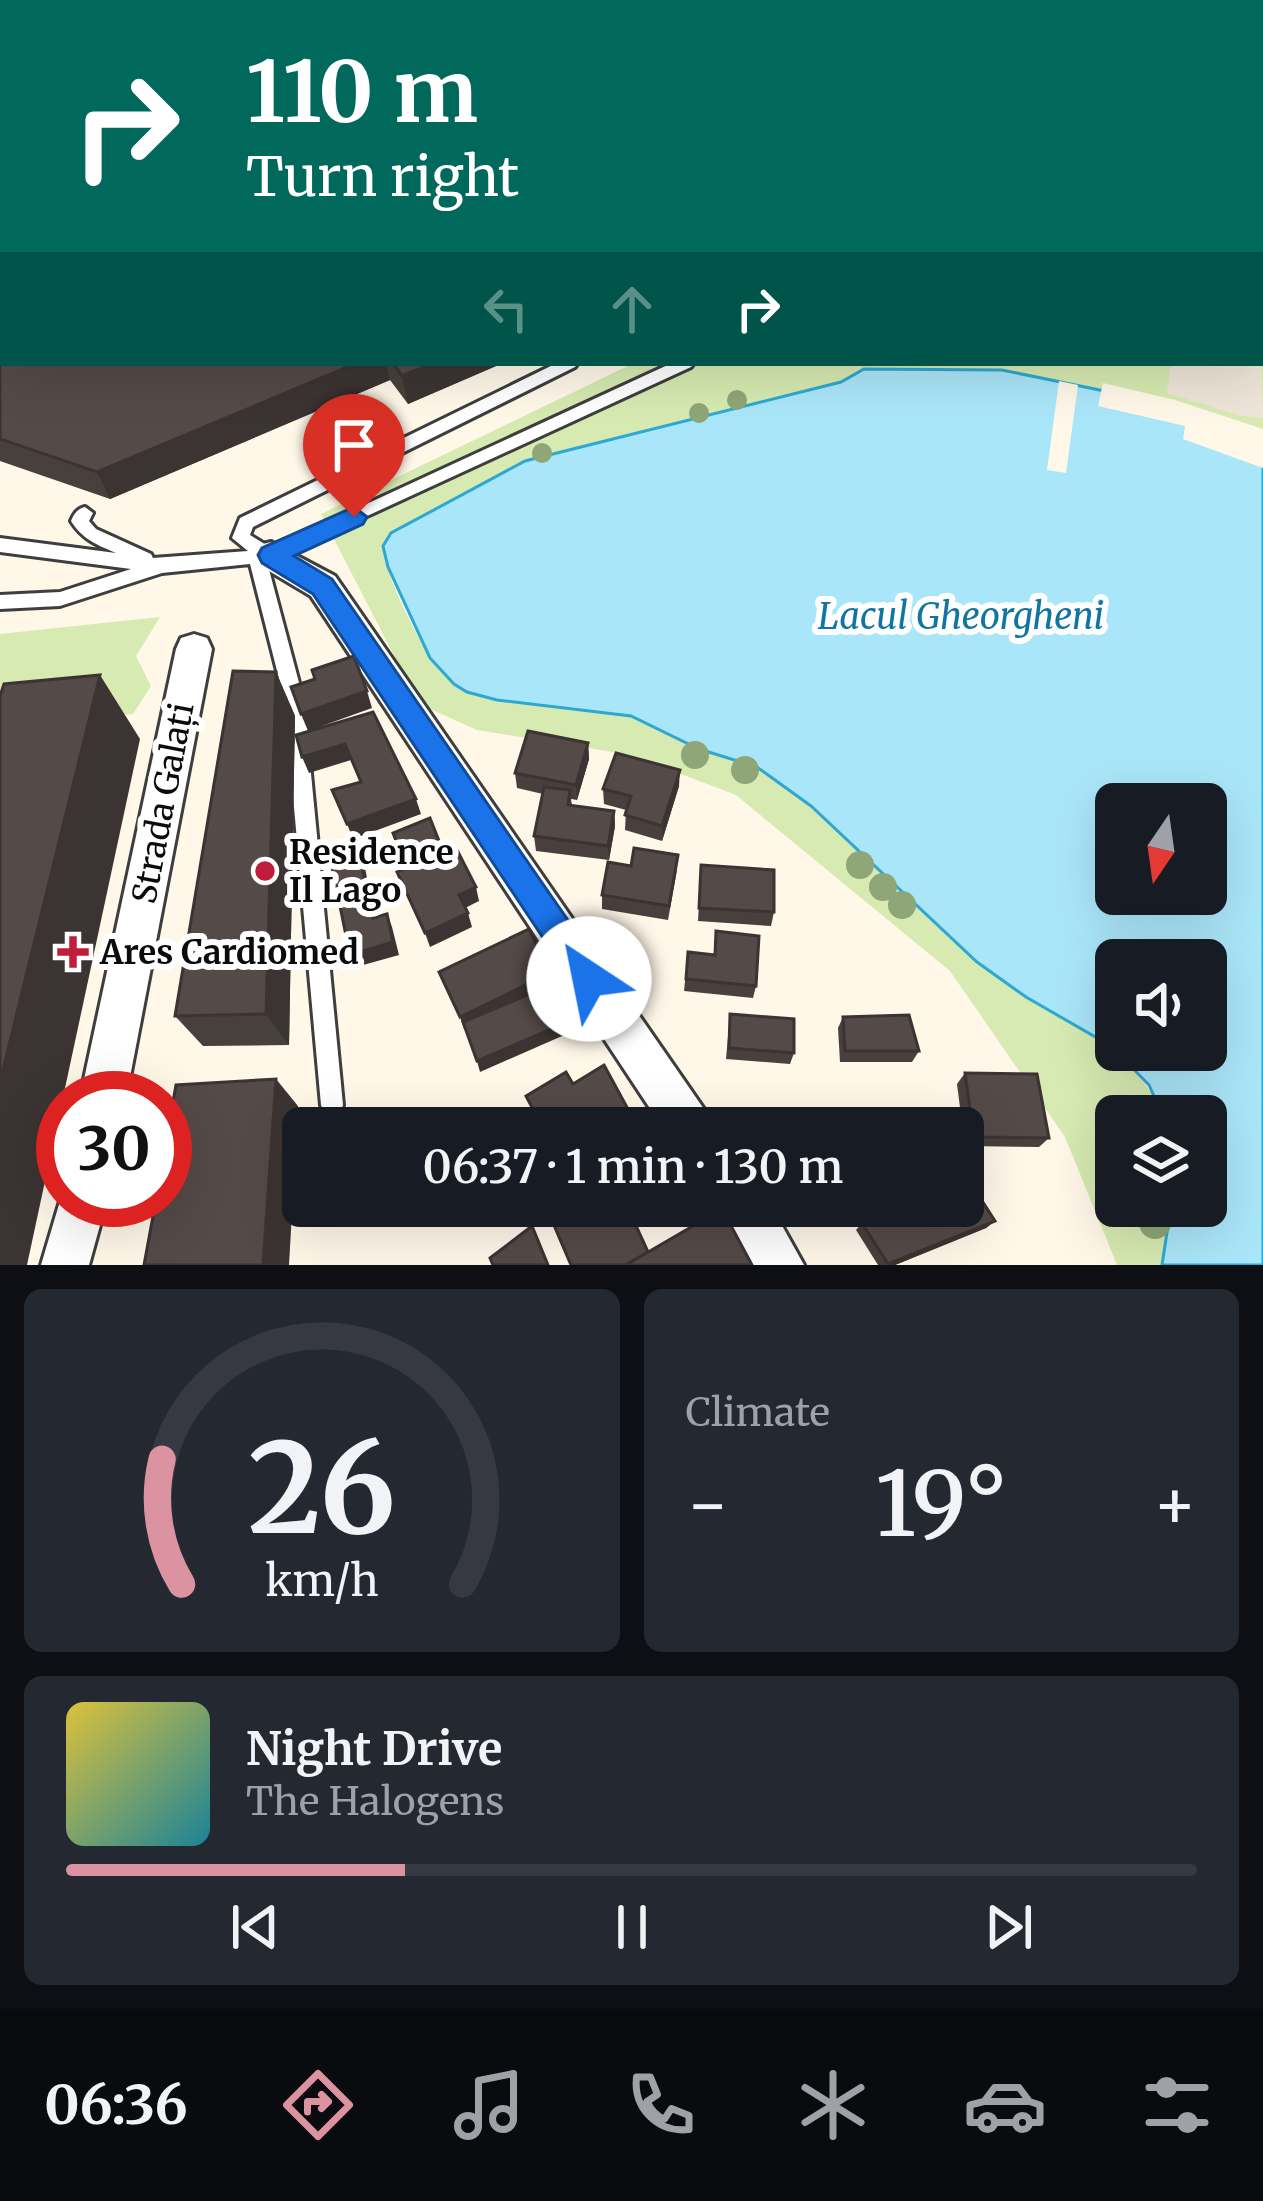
<!DOCTYPE html>
<meta charset="utf-8">
<style>
body{margin:0;font-family:Merriweather,serif;background:#242831;color:#f1f3f6;height:100vh;display:flex;flex-direction:column;font-size:45px;white-space:nowrap}
*{box-sizing:border-box;margin:0}
p{font-size:39px;color:#9ea1a6}
.icon{flex:none;width:66px;height:66px;fill:none;stroke:currentColor;stroke-width:2;stroke-linecap:round;stroke-linejoin:round}
.map{position:relative;height:1265px;overflow:hidden}
.sheet{display:flex;flex-direction:column;gap:24px;padding:24px;background:#0d0f14;flex:1}
.sheet>*{flex:none}
.banner{position:absolute;left:0px;top:0px;width:1263px;height:366px;box-shadow:0 12px 48px #0002;background:#00695c;color:#fff;overflow:hidden}
.needle{width:78px;rotate:193deg}
.buttons{position:absolute;left:1095px;top:783px;display:grid;gap:24px}
.buttons a{display:grid;place-items:center;width:132px;height:132px;border-radius:18px;background:#171b24;box-shadow:0 12px 48px #0002;font-size:60px}
.speed{position:absolute;left:36px;top:1071px;display:flex;gap:24px;font-size:60px;font-weight:700;text-align:center}
.speed>*{display:grid;place-content:center;width:156px;height:156px;border-radius:50%;background:#171b24;box-shadow:0 12px 48px #0002;line-height:1}
.speed .limit{border:18px solid #d22;background:#fff;color:#111}
.pin{position:absolute;display:grid;place-items:center;width:102px;height:102px;color:#fff;margin:-123px -51px;border-radius:50% 50% 50% 0;rotate:-45deg;box-shadow:0 0 12px #0007}
.pin .icon{rotate:45deg}
.me{position:absolute;width:132px;margin:-66px;rotate:326deg;stroke-linejoin:round;filter:drop-shadow(0 0 9px #0008)}
.turn{display:flex;align-items:center;gap:42px;height:252px;padding:0 48px;font-size:54px}
.turn .icon{width:156px;height:156px;stroke-width:2.5}
.turn b{display:block;font-size:84px;line-height:102px}
.lanes{display:flex;align-items:center;height:114px;padding:0 48px;background:#0003;justify-content:center;gap:60px;direction:ltr}
.lanes .off{opacity:.35}
.big{font-size:90px;font-weight:600;line-height:1.1}
.sheet .tile{flex:1;display:flex;flex-direction:column;justify-content:center;gap:18px;min-width:0;padding:0 42px;border-radius:18px;background:#242831}
.sheet .dial{align-items:center;gap:0}
.dial svg{height:312px;overflow:visible;fill:none;stroke:#363941;stroke-width:7;stroke-linecap:round;text-anchor:middle}
.dial text{fill:#f1f3f6;stroke:none}
.song{display:flex;align-items:center;gap:36px}
.cover{width:144px;height:144px;border-radius:18px;background:linear-gradient(135deg,hsl(50 70% 55%),hsl(190 70% 35%))}
.played{height:12px;border-radius:6px;background:linear-gradient(90deg,#db93a2 30%,#363941 30%)}
.keys{display:flex;justify-content:space-around;direction:ltr}
.heat{display:flex;justify-content:space-between;align-items:center;font-size:66px;direction:ltr}
.sheet .tiles{flex:1;display:grid;gap:24px;grid-template-columns:1fr 1fr}
.tile:last-child{grid-column:span 2}
.trip{position:absolute;left:282px;top:1107px;width:702px;height:120px;border-radius:18px;background:#171b24;box-shadow:0 12px 48px #0002;font-weight:600;line-height:120px;text-align:center}
.dock{display:flex;height:192px;justify-content:space-around;align-items:center;background:#090b0e;color:#9ea1a6}
.dock .icon{width:84px;height:84px}
.dock .selected{color:#db93a2}
.dock b{font-size:54px;color:#f1f3f6}
.map>svg:first-child{display:block}
.green{fill:#d7eab1}
.plaza{fill:#eee5d8}
.water{fill:#aae6f9;stroke:#2ea8d3;stroke-width:3;fill-rule:evenodd}
.pier{fill:#fff7e8}
.lines{fill:none;stroke-linecap:round;stroke-linejoin:round}
.lane-casing{stroke:#3e3e3e;stroke-width:6}
.street-casing{stroke:#3e3e3e;stroke-width:6}
.secondary-casing{stroke:#2d2d2d;stroke-width:6}
.lane{fill:#fff;fill-rule:evenodd}
.street{fill:#fff;fill-rule:evenodd}
.secondary{fill:#ffe8a3;fill-rule:evenodd}
.tree{fill:#8fa676}
.wall{fill:#48403d}
.shaded-wall{fill:#3b3432}
.building{fill:#544a47;stroke:#3b3432;stroke-width:3}
.route{fill:#1a73e8;stroke:#114b97;stroke-width:3}
.poi-dot{fill:#c01d3b;stroke:#fff;stroke-width:4.5}
.labels{text-anchor:middle;dominant-baseline:central;stroke-width:12;stroke-linejoin:round;paint-order:stroke}
.street-label{font-size:33px;fill:#0b0b0b;stroke:#fff}
.poi-label{font-size:33px;font-weight:bold;fill:#0b0b0b;stroke:#fff;text-anchor:start}
.water-label{font-size:36px;font-style:italic;fill:#1075a1;stroke:#fff}
</style>
<div class="map">
<svg width="1263" height="1265" viewBox="0 0 1263 1265">
<rect width="100%" height="100%" fill="#fff7e8"/>
<g class="green">
<path d="M1263 287V435C1154 399 1045 371 930 370 897 369 870 366 841 382L525 461 391 533C390 544 386 558 388 569 395 595 433 673 457 685 508 709 572 707 626 716 654 720 675 739 701 749 715 754 730 755 744 761 829 797 906 905 978 962 1044 1014 1128 1034 1163 1116H1116V1206H1171L1162 1265H1117L1065 1137 950 971 736 795 631 755 477 730 419 704 321 514 634 363H1260Z"/>
<path d="M160 617 136 656 151 686 133 714 19 724 0 720V634Z"/>
</g>
<path class="plaza" d="M1260 297 1263 418 1241 416 1167 393 1171 363H1260Z"/>
<path class="water" d="M864 369 1002 370 1173 405 1263 435V1265H1162L1171 1206H1206V1116H1163L1149 1085 1111 1046 1026 997 977 962 811 806 757 767 699 749 631 716 497 700 467 692 454 684 430 658 388 567 383 546 391 533 525 461 841 382ZM1116 804H1206V894H1116ZM1116 960H1206V1050H1116Z"/>
<g class="pier">
<path d="M1059 381 1078 385 1066 473 1047 470Z"/>
<path d="M1103 383 1175 400 1263 429V468L1183 439 1185 426 1098 406Z"/>
</g>
<g class="lines">
<g class="lane-casing">
<g id="lane">
<path d="M336 0H349L351 3H338Z"/>
<path d="M3 106V114L0 115V107Z"/>
<path d="M1260 184 1263 185V193L1260 192Z"/>
<rect x="1260" y="217" width="3" height="11"/>
<rect x="1260" y="233" width="3" height="10"/>
<path d="M557 363H578L575 367 253 527 250 535 271 548 672 363H694L691 367 267 562 315 743 309 753 343 1105 340 1113 332 1116 324 1113 321 1105 289 752 295 742 250 564 162 573 60 606 0 609V595L60 592 131 569 0 552V538L116 553C97 545 82 539 71 521 74 514 77 509 85 507L93 513 89 521 96 529 151 554 153 558 248 551 232 538 240 518Z"/>
</g>
</g>
<g class="street-casing">
<g id="street">
<path d="M1250 0H1263V9L1260 3H1248Z"/>
<path d="M271 542 335 576 706 1112 713 1128H663L311 596 259 565 254 555 259 545Z"/>
<path d="M194 634 207 638 212 649 126 1098H80L176 649 181 638Z"/>
<path d="M63 1191V1200H107L89 1265H41Z"/>
<path d="M719 1206H771L804 1265H752Z"/>
</g>
</g>
<g class="secondary-casing">
<path id="secondary" d="M1211 0H1247L1249 3H1214Z"/>
</g>
<use href="#lane" class="lane"/>
<use href="#street" class="street"/>
<use href="#secondary" class="secondary"/>
</g>
<g class="tree">
<circle cx="737" cy="400" r="10"/>
<circle cx="699" cy="413" r="10"/>
<circle cx="542" cy="453" r="10"/>
<circle cx="695" cy="755" r="14"/>
<circle cx="745" cy="770" r="14"/>
<circle cx="860" cy="865" r="14"/>
<circle cx="883" cy="887" r="14"/>
<circle cx="902" cy="905" r="14"/>
<circle cx="1155" cy="1223" r="16"/>
</g>
<g class="wall">
<path d="M627 0H1220L1225 3H618Z"/>
<path d="M0 112 3 363H503L408 404 390 380 110 499 0 461Z"/>
<path d="M276 672 295 716 289 1045 203 1046 175 1016Z"/>
<path d="M588 743 589 759 577 800 571 799 572 805 614 811 615 826 609 860 536 851 534 836 543 794 517 788 515 773Z"/>
<path d="M679 786 662 841 625 830 626 810 604 804 603 789Z"/>
<path d="M701 865 774 912 771 926 698 921Z"/>
<path d="M677 870 668 920 602 909V895Z"/>
<path d="M688 952 756 986 753 998 684 991Z"/>
<path d="M730 1014 794 1053 790 1064 726 1059Z"/>
<path d="M843 1017 919 1051 912 1062H840L838 1028Z"/>
<path d="M965 1073 1049 1138 1039 1147 965 1146 957 1084Z"/>
<path d="M874 1206H963L995 1221 986 1228 895 1265H878L856 1230 862 1223 880 1216Z"/>
</g>
<g class="shaded-wall">
<path d="M1055 0H1081L1080 3H1048Z"/>
<path d="M3 36V94L0 95V37Z"/>
<path d="M1263 56V79L1260 80V57Z"/>
<path d="M357 363H386L390 380 110 499 97 472Z"/>
<path d="M433 363H503L408 404 402 376Z"/>
<path d="M276 672 295 716 289 1045 266 1014Z"/>
<path d="M100 675 140 739 27 1265H0V1082Z"/>
<path d="M367 691 372 708 308 731 301 714Z"/>
<path d="M588 743 589 759 577 800 576 785Z"/>
<path d="M345 744 351 760 309 773 302 757Z"/>
<path d="M680 770 679 786 662 841V826Z"/>
<path d="M416 799 421 814 353 839 347 824Z"/>
<path d="M614 811 615 826 609 860 608 846Z"/>
<path d="M439 841 443 855 407 871 402 856Z"/>
<path d="M359 854 365 868 378 931 373 918Z"/>
<path d="M476 887 479 901 463 909 459 895Z"/>
<path d="M468 913 472 927 430 947 425 933Z"/>
<path d="M387 914 392 927 399 955 356 967 350 955Z"/>
<path d="M550 973 552 986 464 1029 460 1017Z"/>
<path d="M577 1018 578 1029 480 1072 477 1061Z"/>
<path d="M276 1079 298 1106 289 1265H263Z"/>
<path d="M995 1221 986 1228 895 1265H887Z"/>
</g>
<g class="building">
<path d="M0 0H31L33 3H3V36L0 37Z"/>
<path d="M429 0H557L559 2 432 3Z"/>
<path d="M627 0H894L899 3H618Z"/>
<path d="M932 0H1055L1048 3H936Z"/>
<path d="M1081 0H1220L1225 3H1080Z"/>
<path d="M1260 23 1263 25V56L1260 57Z"/>
<path d="M3 111V363H357L97 472 0 439V112Z"/>
<path d="M393 363H433L402 376Z"/>
<path d="M354 656 367 691 301 714 291 687 315 679 312 670Z"/>
<path d="M233 671 276 672 266 1014 175 1016Z"/>
<path d="M100 675 0 1082V696L4 684Z"/>
<path d="M373 712 416 799 347 824 332 790 361 782 345 744 302 757 296 735Z"/>
<path d="M528 731 588 743 576 785 515 773Z"/>
<path d="M616 753 680 770 662 826 625 815 631 796 603 789Z"/>
<path d="M544 787 570 790 568 805 614 811 608 846 534 836Z"/>
<path d="M430 818 439 841 402 856 393 833Z"/>
<path d="M455 846 476 887 459 895 468 913 425 933 397 872Z"/>
<path d="M634 848 678 855 669 906 602 895 608 862 631 866Z"/>
<path d="M359 854 373 918 387 914 393 942 350 955 331 862Z"/>
<path d="M701 865 774 870V912L699 908Z"/>
<path d="M529 929 550 973 460 1017 439 972Z"/>
<path d="M716 931 759 936 756 986 686 979 688 952 715 955Z"/>
<path d="M561 981 577 1018 477 1061 463 1022Z"/>
<path d="M730 1014 794 1019V1053L729 1048Z"/>
<path d="M909 1015 919 1051H845L843 1017Z"/>
<path d="M604 1065 636 1124 629 1128H543L526 1096 566 1072 573 1084Z"/>
<path d="M965 1073 1037 1074 1049 1138 974 1137Z"/>
<path d="M276 1079 263 1265H144L156 1200H165V1147L176 1085Z"/>
<path d="M963 1171 995 1221 888 1264 862 1223 889 1213 885 1206H963Z"/>
<path d="M584 1206H627L648 1252 626 1265H571L553 1223Z"/>
<path d="M722 1209 752 1265H626Z"/>
<path d="M532 1226 548 1265H493L490 1258Z"/>
</g>
<path class="route" d="M354 507 367 517 363 524 294 556 332 579 601 968 605 979 601 990 589 995 578 990 313 594 262 563 258 555 262 548Z"/>
<g class="poi-dot">
<circle cx="265" cy="871" r="12"/>
<path d="M67 934h12v12h12v12h-12v12h-12v-12h-12v-12h12z"/>
</g>
<g class="labels">
<g class="street-label">
<text transform="translate(163 803) rotate(-79)">Strada Galați</text>
</g>
<g class="poi-label">
<text x="289" y="852">Residence<tspan x="289" dy="38">Il Lago</tspan></text>
<text x="100" y="952">Ares Cardiomed</text>
</g>
<g class="water-label">
<text x="961" y="616">Lacul Gheorgheni</text>
</g>
</g>
</svg>
<div class="buttons">
<a><svg class="needle" viewBox="-14 -14 28 28"><path d="M0-13l5 13h-10z" fill="#e53935"/><path d="M0 13l5-13h-10z" fill="#9ea1a6"/></svg></a>
<a><svg class="icon" aria-label="sound" viewBox="0 0 24 24"><path d="M4 9h4l5-4v14l-5-4H4zM17 9q2 3 0 6"/></svg></a>
<a><svg class="icon" aria-label="layers" viewBox="0 0 24 24"><path d="M12 4l9 5-9 5-9-5zM3 14l9 5 9-5"/></svg></a>
</div>
<div class="speed"><div class="limit">30</div></div>
<div class="pin" style="left:354px;top:517px;background:#d93025"><svg class="icon" aria-label="arrive" viewBox="0 0 24 24"><path d="M6 21V4h12l-3 4 3 4H6"/></svg></div>
<svg class="me" style="left:589px;top:979px" viewBox="-20 -20 40 40"><circle r="19" fill="#fff"/><path d="M0-13L10 11 0 6-10 11z" fill="#1a73e8"/></svg>
<div class="trip">06:37 · 1 min · 130 m</div>
<div class="banner">
<div class="turn"><svg class="icon" aria-label="right" viewBox="0 0 24 24"><path d="M7 20v-9h11M14 6l5 5-5 5"/></svg><div><b>110 m</b>Turn right</div></div>
<div class="lanes"><svg class="icon off" aria-label="left" viewBox="0 0 24 24"><path d="M17 20v-9H6M10 6l-5 5 5 5"/></svg><svg class="icon off" aria-label="ahead" viewBox="0 0 24 24"><path d="M12 20V5M6 11l6-6 6 6"/></svg><svg class="icon" aria-label="right" viewBox="0 0 24 24"><path d="M7 20v-9h11M14 6l5 5-5 5"/></svg></div>
</div>
</div>
<section class="sheet">
<div class="tiles">
<div class="tile dial"><svg viewBox="0 0 100 80">
<path d="M14 69A42 42 0 1 1 86 69"/>
<path d="M14 69A42 42 0 0 1 9 37" stroke="#db93a2"/>
<text x="50" y="56" font-size="32" font-weight="700">26</text>
<text x="50" y="72" font-size="11">km/h</text>
</svg></div>
<div class="tile"><p>Climate</p>
<div class="heat"><a>−</a><b class="big">19°</b><a>+</a></div>
</div>
<div class="tile">
<div class="song"><i class="cover"></i><div><b>Night Drive</b><p>The Halogens</p></div></div>
<div class="played"></div>
<div class="keys"><svg class="icon" aria-label="previous" viewBox="0 0 24 24"><path d="M18 5L8 12l10 7zM5 5v14"/></svg><svg class="icon" aria-label="pause" viewBox="0 0 24 24"><path d="M8 5v14M16 5v14"/></svg><svg class="icon" aria-label="next" viewBox="0 0 24 24"><path d="M6 5l10 7-10 7zM19 5v14"/></svg></div>
</div>
</div>
</section>
<nav class="dock">
<b>06:36</b>
<svg class="icon selected" aria-label="directions" viewBox="0 0 24 24"><path d="M12 3l9 9-9 9-9-9zM9 14v-3h6M13 9l2 2-2 2"/></svg>
<svg class="icon" aria-label="music" viewBox="0 0 24 24"><path d="M9 18V5l10-2v13"/><circle cx="6" cy="18" r="3"/><circle cx="16" cy="16" r="3"/></svg>
<svg class="icon" aria-label="phone" viewBox="0 0 24 24"><path d="M5 4h4l2 5-3 2q2 4 5 5l2-3 5 2v4C11 20 4 13 5 4z"/></svg>
<svg class="icon" aria-label="climate" viewBox="0 0 24 24"><path d="M12 3v18M4 7l16 10M4 17L20 7"/></svg>
<svg class="icon" aria-label="car" viewBox="0 0 24 24"><path d="M5 17H2v-5l4-1 3-4h7l3 4 3 1v5h-3M9 17h6M6 11h13"/><circle cx="7" cy="17" r="2"/><circle cx="17" cy="17" r="2"/></svg>
<svg class="icon" aria-label="filters" viewBox="0 0 24 24"><path d="M4 7h16M4 17h16"/><circle cx="9" cy="7" r="2"/><circle cx="15" cy="17" r="2"/></svg>
</nav>
